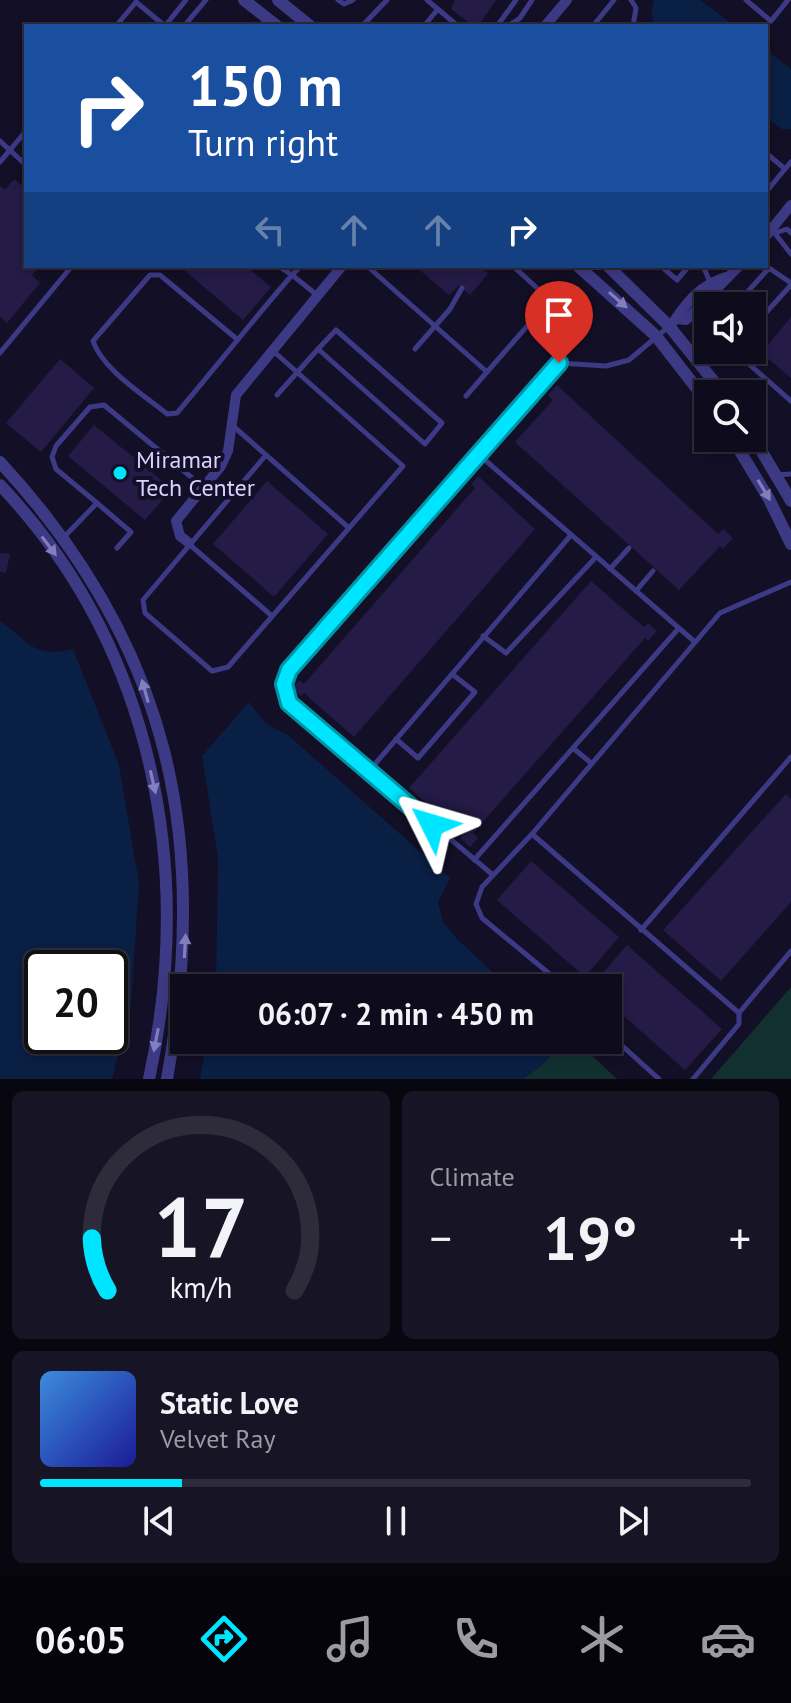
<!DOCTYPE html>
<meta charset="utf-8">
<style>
body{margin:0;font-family:"PT Sans",sans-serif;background:#171425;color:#f1f3f6;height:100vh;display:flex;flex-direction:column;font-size:30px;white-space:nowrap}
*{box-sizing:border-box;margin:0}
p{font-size:26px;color:#9b9ba3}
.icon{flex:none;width:44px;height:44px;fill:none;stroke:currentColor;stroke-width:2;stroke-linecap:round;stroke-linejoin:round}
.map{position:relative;height:1079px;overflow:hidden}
.side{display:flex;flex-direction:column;gap:12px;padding:12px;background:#08060f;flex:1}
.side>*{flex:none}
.guide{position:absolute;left:24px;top:24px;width:744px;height:244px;border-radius:0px;box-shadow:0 4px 12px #0003,0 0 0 2px #2e2b3b;background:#1a4fa0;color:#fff;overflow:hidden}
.controls{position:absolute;left:694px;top:292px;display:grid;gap:16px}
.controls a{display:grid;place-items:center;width:72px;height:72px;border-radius:0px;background:#0e0b1c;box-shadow:0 4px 12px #0003,0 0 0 2px #2e2b3b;font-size:40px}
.speed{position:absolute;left:24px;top:950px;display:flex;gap:16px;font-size:40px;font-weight:700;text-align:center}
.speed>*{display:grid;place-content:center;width:104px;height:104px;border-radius:50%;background:#0e0b1c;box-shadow:0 4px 12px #0003,0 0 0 2px #2e2b3b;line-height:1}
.speed .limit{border:4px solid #111;border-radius:12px;background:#fff;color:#111}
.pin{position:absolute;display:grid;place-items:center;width:68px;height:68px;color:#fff;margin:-82px -34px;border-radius:50% 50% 50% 0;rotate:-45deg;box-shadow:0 0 8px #0007}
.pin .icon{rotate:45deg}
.me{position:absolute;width:88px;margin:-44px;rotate:310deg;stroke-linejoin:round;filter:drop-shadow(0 0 6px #0008)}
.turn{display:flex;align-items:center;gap:28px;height:168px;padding:0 32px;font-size:36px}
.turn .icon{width:104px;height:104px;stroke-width:2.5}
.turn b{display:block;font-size:56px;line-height:68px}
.lanes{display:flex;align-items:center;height:76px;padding:0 32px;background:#0003;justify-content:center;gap:40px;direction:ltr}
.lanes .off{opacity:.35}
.big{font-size:60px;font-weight:600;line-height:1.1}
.side .tile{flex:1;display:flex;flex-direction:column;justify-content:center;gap:12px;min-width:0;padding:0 28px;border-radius:12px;background:#171425}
.side .dial{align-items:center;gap:0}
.dial svg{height:208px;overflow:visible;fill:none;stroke:#2e2b3b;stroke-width:7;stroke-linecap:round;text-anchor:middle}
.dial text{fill:#f1f3f6;stroke:none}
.song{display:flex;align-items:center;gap:24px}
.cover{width:96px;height:96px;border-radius:12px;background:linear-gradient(135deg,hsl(210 70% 55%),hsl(240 70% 35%))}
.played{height:8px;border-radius:4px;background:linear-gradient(90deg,#00e5ff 20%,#2e2b3b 20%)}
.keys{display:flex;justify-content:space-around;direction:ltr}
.heat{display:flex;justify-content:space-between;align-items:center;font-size:44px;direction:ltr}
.side .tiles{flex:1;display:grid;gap:12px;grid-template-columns:1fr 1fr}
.tile:last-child{grid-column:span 2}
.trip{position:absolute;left:170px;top:974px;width:452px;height:80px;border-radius:0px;background:#0e0b1c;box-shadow:0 4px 12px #0003,0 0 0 2px #2e2b3b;font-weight:600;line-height:80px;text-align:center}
.menu{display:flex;height:128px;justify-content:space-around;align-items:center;background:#06040b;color:#9b9ba3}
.menu .icon{width:56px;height:56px}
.menu .on{color:#00e5ff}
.menu b{font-size:36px;color:#f1f3f6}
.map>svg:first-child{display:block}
.green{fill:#12302f}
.water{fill:#0a1f44;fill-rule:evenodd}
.building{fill:#241b47}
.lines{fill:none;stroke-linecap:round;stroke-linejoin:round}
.service{stroke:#3d3a85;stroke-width:5}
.minor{stroke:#3d3a85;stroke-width:10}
.tertiary{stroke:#3d3a85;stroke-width:12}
.oneway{fill:#837fbc}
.route-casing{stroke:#0095a6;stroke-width:20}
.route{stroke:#00e5ff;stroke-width:14}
.poi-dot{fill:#00e5ff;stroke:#130f26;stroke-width:3}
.labels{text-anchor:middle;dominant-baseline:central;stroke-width:8;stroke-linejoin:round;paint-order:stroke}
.poi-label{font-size:24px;fill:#d9d4ff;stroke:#130f26;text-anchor:start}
</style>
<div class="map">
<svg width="791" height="1079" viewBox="0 0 791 1079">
<rect width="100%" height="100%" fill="#130f26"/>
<g class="green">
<path d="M791 987V1079H711Z"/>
<path d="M564 1040 581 1045 617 1079H523L542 1065Z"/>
</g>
<g class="water">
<path d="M654 0H700L735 26H655L651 15Z"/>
<path d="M766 50 791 69V129H782L766 117Z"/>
<path d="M0 621C28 640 32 659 73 649L119 765 139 883 131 1006 112 1079H0ZM110 968V1036H42V968Z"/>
<path d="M249 702 265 723 288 735 450 878 438 902 443 922 458 940 510 988H216L218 858 202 756Z"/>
<path d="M207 1040H564L542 1065 523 1079H200Z"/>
</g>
<g class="building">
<path d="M455 0H496L479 25 476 22 472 25 451 9Z"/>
<path d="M14 179 26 189V266H40L32 275 40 283 7 323 0 317V186L5 190Z"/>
<path d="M179 266H246L271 287 243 320Z"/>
<path d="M415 266H480L488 274 470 295 459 285 449 295Z"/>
<path d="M791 317V378L761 353Z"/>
<path d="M60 359 94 388 41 452 6 423Z"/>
<path d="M557 385 718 534 723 529 733 538 723 549 720 546 679 590 515 442 553 400 548 395Z"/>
<path d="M94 425 172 489 145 520 68 456Z"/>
<path d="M478 476 535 529 354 737 304 693 301 696 292 688 299 680 304 684 475 488 471 485Z"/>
<path d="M267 481 328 534 274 597 213 544Z"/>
<path d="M0 553 10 554 6 573 0 572Z"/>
<path d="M591 581 644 627 648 623 657 631 648 641 645 638 473 833 478 838 470 847 460 838 462 835 409 788Z"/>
<path d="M786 794 791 799V902L721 981 663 930Z"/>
<path d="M531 861 619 937 585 977 497 900Z"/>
<path d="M627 945 722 1029 685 1070 608 1002V988H590Z"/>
</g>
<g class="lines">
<g class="service">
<path d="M338 0 344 4 353 0"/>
<path d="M427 0 458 26"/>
<path d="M631 0 636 8 633 26"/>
<path d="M746 0 771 21 788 0"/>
<path d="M136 2 165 26 186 0"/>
<path d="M116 26 136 2"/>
<path d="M184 26 206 0"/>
<path d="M362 26 387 0"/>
<path d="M424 26 438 9"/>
<path d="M497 26 516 0"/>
<path d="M508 26 520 18 532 0"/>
<path d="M593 26 614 0"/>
<path d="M0 141 26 165"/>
<path d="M766 153 785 169 766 192"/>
<path d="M0 162 26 131"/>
<path d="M785 169 791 162"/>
<path d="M766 222 791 254"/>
<path d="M778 232 787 229 791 233"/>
<path d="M278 266 292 275 301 266"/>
<path d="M367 266 487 372"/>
<path d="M661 266 677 280 689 266"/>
<path d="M703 266 710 282"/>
<path d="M480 267 481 266"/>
<path d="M735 306 769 268 791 283"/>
<path d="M752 328 791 285"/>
<path d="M238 340 160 275H150L93 341C103 370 144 395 167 414L177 413C216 367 253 320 292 275L317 295"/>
<path d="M415 349 450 309 462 288"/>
<path d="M733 350 791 401"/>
<path d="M0 353 72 266"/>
<path d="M277 395 318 349 425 444 442 423 336 330 318 349"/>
<path d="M466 396 550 300 513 266"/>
<path d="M232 425 349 528"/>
<path d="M478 454 695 642"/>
<path d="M266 455 143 600 145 613 212 671 228 667 403 466 272 350"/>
<path d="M777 475 791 474"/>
<path d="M97 503 131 532 117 548"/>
<path d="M64 537 97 503 56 469 52 457 56 446 90 407 104 405 202 486"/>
<path d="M189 544 272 616"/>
<path d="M610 569 629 548"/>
<path d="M636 591 653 571"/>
<path d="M483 636 506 653 596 557"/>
<path d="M396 739 418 758 475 692 452 674"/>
<path d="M573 748 591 763"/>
<path d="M369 771 571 535"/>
<path d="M532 834 739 1013V1024L693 1079"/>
<path d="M474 860 679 628"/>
<path d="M493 875 289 703 284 684 289 670 559 363 606 366 629 360 667 328"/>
<path d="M641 930 791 757"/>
<path d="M563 988 557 980 482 918 476 904 482 887 532 834 720 613 791 582"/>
<path d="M739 1013 791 951"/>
<path d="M608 1033 659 1079"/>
</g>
<g class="minor">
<path d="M545 26 567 0"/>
<path d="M766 236 791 205"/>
<path d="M677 319 686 320 739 266"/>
<path d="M674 321C687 302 701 284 726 277"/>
<path d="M189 543 180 536 176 521 221 466 228 451 236 395 342 266"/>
</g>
<g class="tertiary">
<path d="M244 0 277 26"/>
<path d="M278 0 310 26"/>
<path d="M578 266 656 336 708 403"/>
<path d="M608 266 669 326 724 394"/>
<path d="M752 435 791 501"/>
<path d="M732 438 769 499 791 544"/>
<path d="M0 462C169 645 211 837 167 1079"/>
<path d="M0 485C153 646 195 867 149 1079"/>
</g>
</g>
<defs><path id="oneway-solid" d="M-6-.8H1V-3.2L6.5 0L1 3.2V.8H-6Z" transform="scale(2)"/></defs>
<g class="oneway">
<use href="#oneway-solid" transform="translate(618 300) rotate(41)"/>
<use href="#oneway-solid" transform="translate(764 490) rotate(59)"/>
<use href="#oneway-solid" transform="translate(49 546) rotate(53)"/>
<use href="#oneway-solid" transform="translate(145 691) rotate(-106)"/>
<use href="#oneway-solid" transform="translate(153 782) rotate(77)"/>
<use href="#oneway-solid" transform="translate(185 946) rotate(-87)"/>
<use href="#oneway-solid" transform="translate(156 1040) rotate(101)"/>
</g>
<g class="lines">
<g class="route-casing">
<path id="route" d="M432 825 289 703 284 684 289 670 559 363"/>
</g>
<use href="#route" class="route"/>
</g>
<circle class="poi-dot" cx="120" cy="473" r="8"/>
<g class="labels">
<g class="poi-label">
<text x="136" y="459">Miramar<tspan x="136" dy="28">Tech Center</tspan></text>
</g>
</g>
</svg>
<div class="controls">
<a><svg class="icon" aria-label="sound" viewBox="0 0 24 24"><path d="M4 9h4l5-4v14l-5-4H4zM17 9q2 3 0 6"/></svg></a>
<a><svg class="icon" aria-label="search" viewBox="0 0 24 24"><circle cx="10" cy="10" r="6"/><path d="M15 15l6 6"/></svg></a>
</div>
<div class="speed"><div class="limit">20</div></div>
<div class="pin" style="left:559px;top:363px;background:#d93025"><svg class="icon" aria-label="arrive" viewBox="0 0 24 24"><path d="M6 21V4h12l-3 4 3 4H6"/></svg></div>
<svg class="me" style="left:432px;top:825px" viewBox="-20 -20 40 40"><path d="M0-17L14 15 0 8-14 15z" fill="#00e5ff" stroke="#fff" stroke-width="4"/></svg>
<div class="trip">06:07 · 2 min · 450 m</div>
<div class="guide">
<div class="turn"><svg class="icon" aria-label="right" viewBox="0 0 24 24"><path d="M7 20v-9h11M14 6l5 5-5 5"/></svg><div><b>150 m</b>Turn right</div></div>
<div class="lanes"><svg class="icon off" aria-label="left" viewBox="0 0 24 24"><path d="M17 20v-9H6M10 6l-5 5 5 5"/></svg><svg class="icon off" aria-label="ahead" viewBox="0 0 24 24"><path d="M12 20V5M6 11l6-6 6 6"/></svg><svg class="icon off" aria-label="ahead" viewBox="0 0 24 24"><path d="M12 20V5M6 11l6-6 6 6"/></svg><svg class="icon" aria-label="right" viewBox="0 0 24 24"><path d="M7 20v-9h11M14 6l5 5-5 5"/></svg></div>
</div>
</div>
<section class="side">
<div class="tiles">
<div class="tile dial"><svg viewBox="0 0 100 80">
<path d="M14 69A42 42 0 1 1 86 69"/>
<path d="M14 69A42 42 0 0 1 8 49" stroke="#00e5ff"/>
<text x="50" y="56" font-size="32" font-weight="700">17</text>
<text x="50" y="72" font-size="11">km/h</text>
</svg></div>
<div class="tile"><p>Climate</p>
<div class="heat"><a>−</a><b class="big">19°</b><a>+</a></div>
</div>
<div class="tile">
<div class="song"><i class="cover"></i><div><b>Static Love</b><p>Velvet Ray</p></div></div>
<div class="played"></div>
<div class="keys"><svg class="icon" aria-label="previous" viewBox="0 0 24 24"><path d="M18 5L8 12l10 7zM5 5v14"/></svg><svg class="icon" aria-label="pause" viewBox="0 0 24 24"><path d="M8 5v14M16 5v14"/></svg><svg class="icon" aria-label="next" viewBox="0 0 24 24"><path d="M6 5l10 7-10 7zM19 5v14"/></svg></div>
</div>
</div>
</section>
<nav class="menu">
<b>06:05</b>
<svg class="icon on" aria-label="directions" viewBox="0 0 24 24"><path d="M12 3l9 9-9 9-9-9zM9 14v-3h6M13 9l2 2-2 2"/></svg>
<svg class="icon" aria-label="music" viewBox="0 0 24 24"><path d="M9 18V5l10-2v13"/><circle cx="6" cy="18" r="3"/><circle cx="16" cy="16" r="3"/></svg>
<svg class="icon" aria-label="phone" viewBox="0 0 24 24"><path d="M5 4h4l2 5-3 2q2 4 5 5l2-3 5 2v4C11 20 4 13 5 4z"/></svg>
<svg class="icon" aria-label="climate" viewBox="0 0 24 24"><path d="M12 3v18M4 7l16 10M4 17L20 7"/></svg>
<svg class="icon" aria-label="car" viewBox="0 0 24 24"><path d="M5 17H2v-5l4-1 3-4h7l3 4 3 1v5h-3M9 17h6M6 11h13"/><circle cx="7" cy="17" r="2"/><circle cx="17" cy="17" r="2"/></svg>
</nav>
